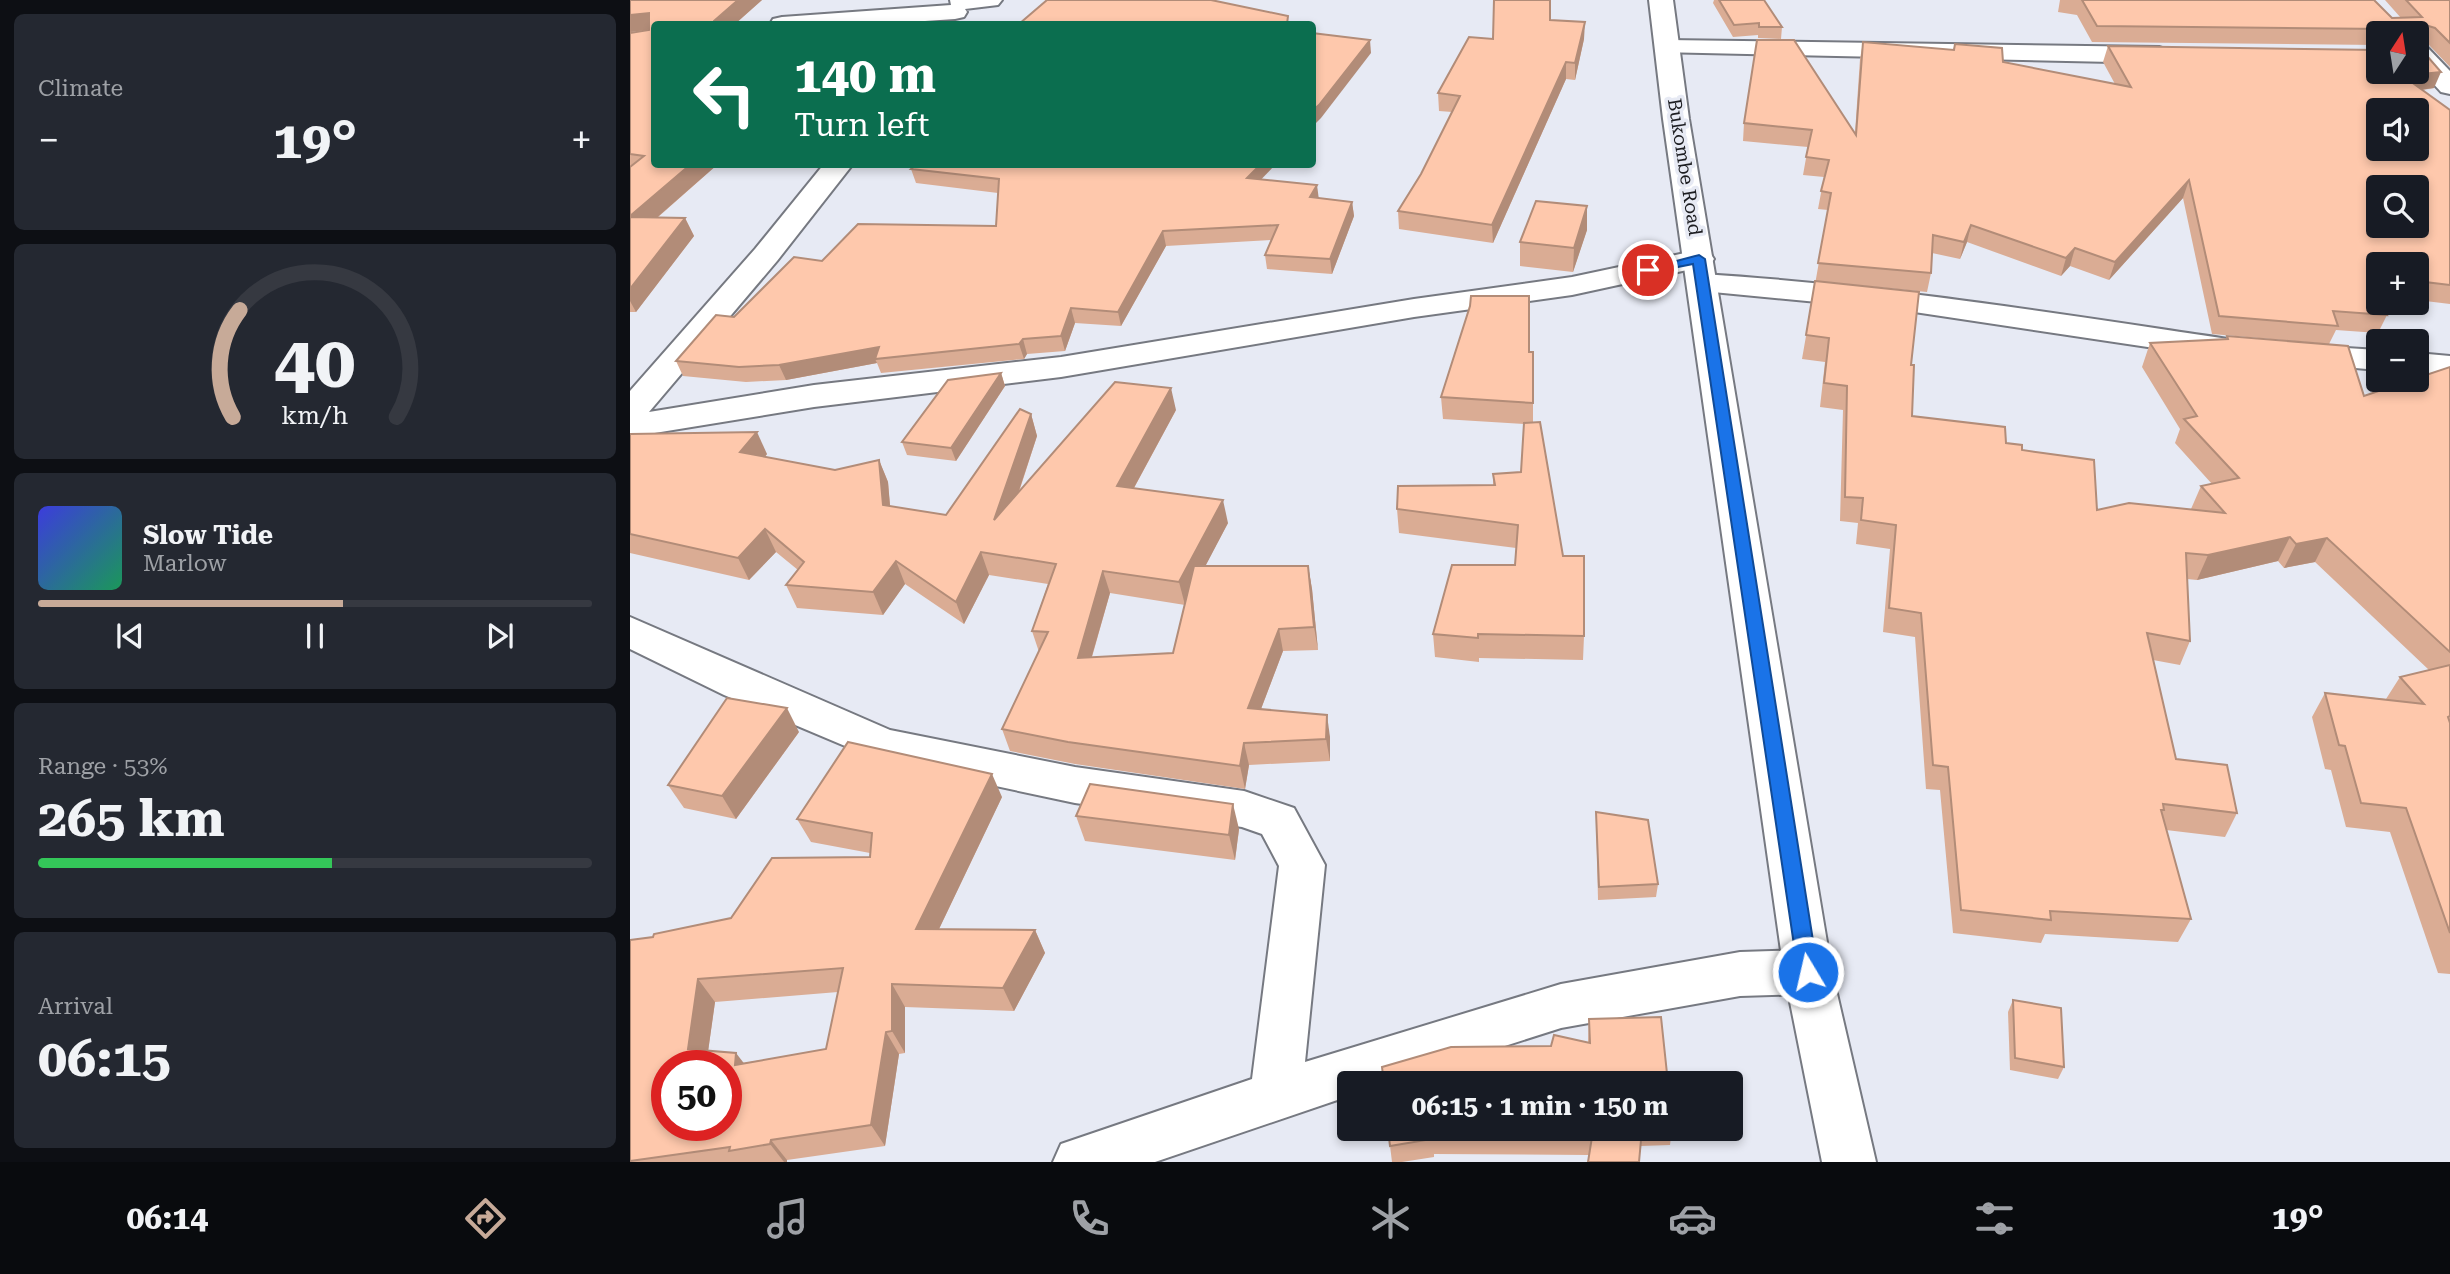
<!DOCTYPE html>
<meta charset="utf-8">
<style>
body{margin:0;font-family:"Roboto Serif",serif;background:#242831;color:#f1f3f6;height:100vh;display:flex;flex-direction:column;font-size:26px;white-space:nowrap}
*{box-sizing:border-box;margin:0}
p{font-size:23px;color:#9ea1a6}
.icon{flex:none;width:38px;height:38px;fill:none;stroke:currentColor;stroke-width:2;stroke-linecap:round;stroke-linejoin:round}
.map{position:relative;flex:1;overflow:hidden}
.side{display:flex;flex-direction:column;gap:14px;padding:14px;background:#0d0f14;width:630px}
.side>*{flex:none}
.hud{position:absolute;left:21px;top:21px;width:665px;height:147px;border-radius:7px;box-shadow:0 4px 10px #0003;background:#0b6e4f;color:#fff;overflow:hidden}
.needle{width:46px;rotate:12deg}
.tools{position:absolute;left:1736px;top:21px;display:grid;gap:14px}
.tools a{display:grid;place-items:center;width:63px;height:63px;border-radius:7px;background:#171b24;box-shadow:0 4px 10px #0003;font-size:35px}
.speed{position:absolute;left:21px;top:1050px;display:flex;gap:14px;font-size:35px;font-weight:700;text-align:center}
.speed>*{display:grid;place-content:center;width:91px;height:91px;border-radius:50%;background:#171b24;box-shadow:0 4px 10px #0003;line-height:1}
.speed .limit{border:10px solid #d22;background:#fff;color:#111}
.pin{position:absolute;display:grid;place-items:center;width:60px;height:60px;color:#fff;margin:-30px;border:4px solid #fff;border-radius:50%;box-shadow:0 2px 7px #0007}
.me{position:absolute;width:77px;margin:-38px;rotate:351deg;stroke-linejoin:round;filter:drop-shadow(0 0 5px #0008)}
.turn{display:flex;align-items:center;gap:24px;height:147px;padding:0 28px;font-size:32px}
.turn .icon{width:91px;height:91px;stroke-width:2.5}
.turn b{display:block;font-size:49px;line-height:60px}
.big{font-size:52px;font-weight:700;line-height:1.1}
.side .tile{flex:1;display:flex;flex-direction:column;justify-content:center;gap:10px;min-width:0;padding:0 24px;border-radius:10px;background:#242831}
.side .dial{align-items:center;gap:0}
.dial svg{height:182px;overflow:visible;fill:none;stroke:#363941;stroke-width:7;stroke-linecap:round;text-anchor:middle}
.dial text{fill:#f1f3f6;stroke:none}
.song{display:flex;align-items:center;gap:21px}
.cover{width:84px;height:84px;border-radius:10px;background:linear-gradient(135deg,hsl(240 70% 55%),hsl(150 70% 35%))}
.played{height:7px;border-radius:4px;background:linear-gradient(90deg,#c7aa98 55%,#363941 55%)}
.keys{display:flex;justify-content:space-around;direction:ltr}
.heat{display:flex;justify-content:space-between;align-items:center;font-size:38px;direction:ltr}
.charge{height:10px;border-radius:5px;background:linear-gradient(90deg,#34c759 53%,#363941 0)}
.trip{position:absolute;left:707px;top:1071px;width:406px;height:70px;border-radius:7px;background:#171b24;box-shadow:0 4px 10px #0003;font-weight:700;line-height:70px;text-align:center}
.menu{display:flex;height:112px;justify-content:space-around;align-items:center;background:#090b0e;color:#9ea1a6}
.menu .icon{width:49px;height:49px}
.menu .current{color:#c7aa98}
.menu b{font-size:32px;color:#f1f3f6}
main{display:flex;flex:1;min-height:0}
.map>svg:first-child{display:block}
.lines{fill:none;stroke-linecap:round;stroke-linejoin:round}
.minor-casing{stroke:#767981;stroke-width:4}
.major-casing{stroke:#767981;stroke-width:4}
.minor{fill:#fff;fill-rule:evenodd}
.major{fill:#fff;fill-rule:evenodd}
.wall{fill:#daac94;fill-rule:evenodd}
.shaded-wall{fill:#b28c78}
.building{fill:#fec8ac;stroke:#b28c78;stroke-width:2;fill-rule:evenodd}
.route{fill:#1a73e8;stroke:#114b97;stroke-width:2}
.labels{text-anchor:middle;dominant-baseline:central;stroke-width:7;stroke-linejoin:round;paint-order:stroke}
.street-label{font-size:19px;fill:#1c1d21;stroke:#e7eaf4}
</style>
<main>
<section class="side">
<div class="tile"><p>Climate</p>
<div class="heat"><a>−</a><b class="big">19°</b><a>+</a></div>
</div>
<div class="tile dial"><svg viewBox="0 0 100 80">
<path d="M14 69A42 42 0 1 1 86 69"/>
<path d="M14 69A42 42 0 0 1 17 22" stroke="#c7aa98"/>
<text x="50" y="56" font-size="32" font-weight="700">40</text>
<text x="50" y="72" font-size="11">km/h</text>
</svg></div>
<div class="tile">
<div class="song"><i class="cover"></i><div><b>Slow Tide</b><p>Marlow</p></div></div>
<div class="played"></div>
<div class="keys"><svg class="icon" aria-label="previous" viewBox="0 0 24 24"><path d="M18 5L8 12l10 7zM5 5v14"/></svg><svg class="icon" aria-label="pause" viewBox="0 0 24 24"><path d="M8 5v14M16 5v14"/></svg><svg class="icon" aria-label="next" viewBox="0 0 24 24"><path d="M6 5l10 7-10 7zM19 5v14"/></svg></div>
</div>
<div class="tile"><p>Range · 53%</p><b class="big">265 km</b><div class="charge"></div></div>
<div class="tile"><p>Arrival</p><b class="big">06:15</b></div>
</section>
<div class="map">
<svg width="1820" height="1162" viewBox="0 0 1820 1162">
<rect width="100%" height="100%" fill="#e7eaf4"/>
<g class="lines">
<g class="minor-casing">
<g id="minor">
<path d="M320 0H372L368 5 335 9 337 12 334 17 325 19 250 24H140L143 19 152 17 321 5Z"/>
<path d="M1037 40 1529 47 1538 50 1542 55 1538 60 1529 63 1028 52 1025 47 1028 42Z"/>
<path d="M1787 43 1796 46 1820 71V94L1811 92 1787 66Z"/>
<path d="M194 164H223L147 261 19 412 184 385 431 357 784 299 942 277 1069 250 1080 253 1084 259 1080 265 942 295 784 317 431 377 184 407 0 437V391L125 249Z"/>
<path d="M1073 274C1249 285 1423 313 1598 339L1610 342 1614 349 1610 356 1598 359 1271 310 1062 290 1058 283 1062 276Z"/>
<path d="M1669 345 1748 350V370L1657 362 1653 355 1657 348Z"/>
<path d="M1787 353 1820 356V376L1787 373Z"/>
<path d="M0 617 260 730 445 767 614 791 664 808 695 865 675 1062 931 984 1110 952 1178 950 1195 957 1202 972 1195 987 1178 994 1110 996 931 1028 759 1083H719V1096L525 1162H423L431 1144 622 1079 649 866 632 834 612 827 445 803 253 762 94 695 0 649Z"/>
</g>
</g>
<g class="major-casing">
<path id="major" d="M1019 0H1043L1059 119 1202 972 1246 1162H1192L1154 972 1033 119Z"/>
</g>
<use href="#minor" class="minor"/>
<use href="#major" class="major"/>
</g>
<g class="wall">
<path d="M0 0H132L105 24H24V164H88L27 218H55L64 236 6 312H0V33L19 30 0 32Z"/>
<path d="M1084 0H1134L1152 27 1151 39 1128 38V35L1103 37 1083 3Z"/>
<path d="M1430 0H1744L1762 18H1771L1755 0H1820V67L1798 44 1792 43 1791 49 1804 88 1792 90 1820 110V304L1787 300V264H1748V303L1757 315 1748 333 1706 330 1699 344 1582 334 1553 198 1479 280 1440 266 1431 276 1337 242 1330 259 1302 253 1301 273 1297 292 1206 283 1281 365 1282 416 1376 443 1392 450 1467 510 1561 509 1571 486 1582 484 1545 443 1550 429 1512 367 1520 343 1596 339 1597 336 1734 396 1820 367V974L1808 973 1760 832 1716 827 1701 770 1695 769 1682 717 1695 693 1756 699 1770 677 1799 670 1685 562 1654 568 1648 561 1567 580 1557 579 1560 641 1550 665 1523 660 1546 759 1607 813 1595 837 1536 830 1561 919 1548 942 1415 934 1411 943 1323 933 1310 790 1296 789 1285 637 1253 632 1260 549 1226 544 1228 523 1210 521 1213 410 1190 407 1195 362 1172 359 1198 210 1188 209 1194 177 1173 175 1178 147 1113 141 1114 123 1225 133 1230 59 1233 42 1323 50 1325 44 1373 62 1485 84 1473 62 1478 46 1748 72 1787 33H1748V47V45L1462 42 1447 15 1428 12Z"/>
<path d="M920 20 954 39 945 80 936 79 863 243 769 229 768 211 791 174 822 112 809 111 808 93 863 39Z"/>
<path d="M281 169 631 180 688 198 722 202 724 216 702 274 637 269 635 255 641 240 536 246 491 326 445 323 435 351 397 354 394 359 251 373 247 363 156 380 116 382 53 376 46 361 104 317 192 261 366 226 368 193 286 183Z"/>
<path d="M957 206V230L943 272 890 266V242Z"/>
<path d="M899 352H903V423L933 556 954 636 953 660 849 658V662L805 657 803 634 885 565 886 548 769 533 767 509 863 485V474L891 472 894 424 813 419 811 397Z"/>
<path d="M371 373 375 386 326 461 277 455 272 442Z"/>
<path d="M546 410 504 488 598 523 575 566H678L682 589 688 650 653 651 631 709 700 737V761L619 765 615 789 445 764 380 751 372 729 409 652 402 631 418 584 359 575 334 624 275 584 253 615 167 608 156 585 168 570 146 552 119 580 0 553V434L137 454 135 457 205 470 249 460 258 482 260 507 316 515 401 414 407 436 389 492ZM480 593 555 605 543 653 462 657Z"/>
<path d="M169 732 106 819 54 808 38 785Z"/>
<path d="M372 797 309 929 405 930 415 953 384 1011 275 1007V1053L269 1054 255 1146 157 1160V1162H0V940L23 937 101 918 240 857V853L181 842 167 819ZM208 992 196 1049 114 1063 78 1051 85 1002Z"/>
<path d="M966 812 1028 884 1026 897 968 900Z"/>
<path d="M446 816 609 829 605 860 455 841Z"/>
<path d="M1383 1000 1434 1067 1428 1079 1380 1070 1378 1012Z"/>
<path d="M959 1019 1038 1083 921 1046 958 1042Z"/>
<path d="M758 1129H1042L1040 1145 1011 1146 959 1155 804 1154V1157L772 1162H762Z"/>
</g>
<g class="shaded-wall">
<path d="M108 0H132L105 24H84V21Z"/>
<path d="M19 13 24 29 0 32V15Z"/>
<path d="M955 22 954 39 945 80V63Z"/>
<path d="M740 40 741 53 691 118 682 127V111Z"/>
<path d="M936 62V79L863 243 862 225Z"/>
<path d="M1811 72 1804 88 1766 93 1773 76Z"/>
<path d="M61 164H88L7 235 0 221V216Z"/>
<path d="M631 164H646L619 192 617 178Z"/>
<path d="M1559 180 1553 198 1479 280 1485 262Z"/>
<path d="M687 185 689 200 680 197Z"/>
<path d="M722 202 724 216 702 274 700 259Z"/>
<path d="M957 206V230L943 272 944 248Z"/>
<path d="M55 218 64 236 6 312 0 301V289Z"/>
<path d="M1341 225 1337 242 1330 259 1334 242Z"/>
<path d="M533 231 536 246 491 326 488 312Z"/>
<path d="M1445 248 1440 266 1431 276 1436 258Z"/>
<path d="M441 308 445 323 435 351 431 336Z"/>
<path d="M393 339 397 354 394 359 389 344Z"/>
<path d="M249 347 245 359 247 363 156 380 149 365Z"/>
<path d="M371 373 375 386 326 461 321 448Z"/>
<path d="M541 388 546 410 493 508 487 486Z"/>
<path d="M401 414 407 436 372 542 364 520Z"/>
<path d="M127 432 137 454 121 474 110 452Z"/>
<path d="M249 460 258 482 262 528 253 505Z"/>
<path d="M593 500 598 523 555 605 549 582Z"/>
<path d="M135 529 146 552 119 580 108 558Z"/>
<path d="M1660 537 1648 561 1567 580 1578 555Z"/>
<path d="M1697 538 1685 562 1654 568 1666 544Z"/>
<path d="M351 552 359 575 334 624 326 602Z"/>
<path d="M266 561 275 584 253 615 243 592Z"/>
<path d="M678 566 682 589 688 650 684 627Z"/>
<path d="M473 571 480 593 455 680 448 658Z"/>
<path d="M649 629 653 651 623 730 618 708Z"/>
<path d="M157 708 169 732 106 819 92 796Z"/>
<path d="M697 715 700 737V761L696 739Z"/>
<path d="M614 743 619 765 615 789 610 766Z"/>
<path d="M362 774 372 797 298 952 286 929Z"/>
<path d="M603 804 609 829 605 860 599 835Z"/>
<path d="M405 930 415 953 384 1011 373 988Z"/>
<path d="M68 979 85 1002 76 1066 58 1049Z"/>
<path d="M262 984 275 1007V1053L262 1031Z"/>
<path d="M256 1032 269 1054 255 1146 241 1125Z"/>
<path d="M106 1053 123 1075 105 1065Z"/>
<path d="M141 1140 157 1160V1162H154L140 1144Z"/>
</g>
<g class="building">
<path d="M0 0H108L84 21V24H24V164H61L0 216V167L14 156 0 154V33L19 30V13L0 15Z"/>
<path d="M417 0H581L658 16 657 24H389Z"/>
<path d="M864 0H920V20L955 22 945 63 936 62 862 225 768 211 791 174 830 96 808 93 839 37 863 39Z"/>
<path d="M1089 0H1134L1152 27H1129V23L1104 25Z"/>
<path d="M1452 0H1744L1762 18 1792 17 1776 0H1820V43L1805 28 1792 24 1791 49 1811 72 1773 76 1820 110V285L1787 281V264H1748V277L1738 276 1748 296V303H1751L1757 315 1703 311 1708 326 1589 316 1559 180 1485 262 1445 248 1436 258 1341 225 1334 242 1303 235 1301 273 1188 263 1201 193 1191 191 1199 160 1176 157 1182 130 1114 123 1127 40H1164L1226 135 1233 42 1324 50 1325 44 1372 48 1373 62 1501 87 1478 46 1748 50V72H1787V33H1755V29L1467 26ZM1748 110H1787V149H1748ZM1748 187H1787V226H1748Z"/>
<path d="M682 33 740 40 689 105 682 111Z"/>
<path d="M287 164H631L617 178 687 185 680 197 722 202 700 259 635 255 648 225 533 231 488 312 441 308 431 336 393 339 389 344 245 359 249 347 149 365 109 367 46 361 86 315 104 317 164 257 192 261 228 224 366 226 369 179 281 169Z"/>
<path d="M906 201 957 206 944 248 890 242Z"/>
<path d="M0 217 55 218 0 289Z"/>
<path d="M1185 281 1289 292 1281 365H1284L1282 416 1375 427 1376 443 1392 445V450L1464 460 1467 510 1499 503 1595 513 1571 486 1609 478 1554 419 1567 416 1520 343 1598 339 1597 336 1718 346 1734 396 1781 380H1787V378L1820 367V652L1697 538 1666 544 1660 537 1578 555 1556 553 1560 641 1517 633 1546 759 1597 765 1607 813 1533 804 1534 810H1531L1561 919 1420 911 1421 920 1331 910 1318 767 1303 765 1291 613 1259 608 1266 525 1231 520 1233 498 1215 497 1217 386 1194 383 1199 338 1176 335Z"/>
<path d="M841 296H899V352H903V403L811 397 840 306Z"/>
<path d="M371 373 321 448 272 442 318 380Z"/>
<path d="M485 382 541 388 487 486 593 500 549 582 473 571 448 658 543 653 564 566H678L684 627 649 629 618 708 697 715 696 739 614 743 610 766 438 742 372 729 418 632 402 631 426 564 351 552 326 602 266 561 243 592 156 585 174 562 135 529 108 558 0 534V434L127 432 110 452 205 470 249 460 253 505 316 515 390 409 401 414 364 520Z"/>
<path d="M910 422 933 556H954V636L848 634V638L803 634 822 565H885L888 525 767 509 768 486 865 485 863 474 891 472 894 423Z"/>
<path d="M1820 665V716L1818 717 1820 723V933L1776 808 1731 803 1715 746 1709 745 1695 693 1794 704 1770 677Z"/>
<path d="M97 698 157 708 92 796 38 785Z"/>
<path d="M218 742 362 774 286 929 405 930 373 988 262 984V1031L256 1032 241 1125 141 1140 140 1144 99 1151 100 1147 0 1161V940L23 937 24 934 101 918 142 858 240 857 242 833 167 819ZM213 968 196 1049 105 1065 106 1053 58 1049 68 979ZM37 1066H96V1125H37Z"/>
<path d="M460 784 603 804 599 835 446 816Z"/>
<path d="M966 812 1018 820 1028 884 969 887Z"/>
<path d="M1383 1000 1431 1008 1434 1067 1385 1058Z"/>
<path d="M1031 1017 1038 1083H754L752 1067 821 1047 921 1046 924 1035 960 1043 959 1019Z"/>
<path d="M758 1129H1012L1009 1162H958L962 1137 802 1136V1139L760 1146Z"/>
</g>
<path class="route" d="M1069 255 1075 259 1188 972 1185 979 1178 981 1171 979 1168 972 1063 264 1018 273 1012 270Z"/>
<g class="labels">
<g class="street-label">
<text transform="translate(1055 167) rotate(81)">Bukombe Road</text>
</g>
</g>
</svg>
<div class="tools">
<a><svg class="needle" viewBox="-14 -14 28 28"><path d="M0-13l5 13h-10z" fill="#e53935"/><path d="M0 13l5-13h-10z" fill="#9ea1a6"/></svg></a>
<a><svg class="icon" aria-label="sound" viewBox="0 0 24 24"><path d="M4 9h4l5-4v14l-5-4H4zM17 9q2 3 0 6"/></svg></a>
<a><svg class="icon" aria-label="search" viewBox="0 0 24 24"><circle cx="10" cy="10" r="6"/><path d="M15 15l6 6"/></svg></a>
<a>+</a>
<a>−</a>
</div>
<div class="speed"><div class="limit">50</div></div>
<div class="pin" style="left:1018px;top:270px;background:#d93025"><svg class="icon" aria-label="arrive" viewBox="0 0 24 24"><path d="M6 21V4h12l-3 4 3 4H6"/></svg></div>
<svg class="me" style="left:1178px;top:972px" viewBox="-20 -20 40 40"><circle r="17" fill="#1a73e8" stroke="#fff" stroke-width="3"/><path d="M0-11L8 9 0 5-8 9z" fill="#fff"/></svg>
<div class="trip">06:15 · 1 min · 150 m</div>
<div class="hud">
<div class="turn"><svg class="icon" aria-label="left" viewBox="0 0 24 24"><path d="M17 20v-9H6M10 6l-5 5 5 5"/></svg><div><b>140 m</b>Turn left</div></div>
</div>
</div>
</main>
<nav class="menu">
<b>06:14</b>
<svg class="icon current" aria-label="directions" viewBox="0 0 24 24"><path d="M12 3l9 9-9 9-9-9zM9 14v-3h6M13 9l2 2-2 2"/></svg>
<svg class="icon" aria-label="music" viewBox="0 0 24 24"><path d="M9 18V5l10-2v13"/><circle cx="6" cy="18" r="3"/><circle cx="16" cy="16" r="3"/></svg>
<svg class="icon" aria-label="phone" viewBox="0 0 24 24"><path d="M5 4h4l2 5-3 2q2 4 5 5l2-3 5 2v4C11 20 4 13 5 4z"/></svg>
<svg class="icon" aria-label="climate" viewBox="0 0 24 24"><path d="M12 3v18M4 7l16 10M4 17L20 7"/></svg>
<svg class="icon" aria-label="car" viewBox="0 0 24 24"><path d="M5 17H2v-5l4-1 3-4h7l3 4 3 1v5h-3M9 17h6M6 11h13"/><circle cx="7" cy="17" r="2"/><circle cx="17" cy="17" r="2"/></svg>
<svg class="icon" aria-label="filters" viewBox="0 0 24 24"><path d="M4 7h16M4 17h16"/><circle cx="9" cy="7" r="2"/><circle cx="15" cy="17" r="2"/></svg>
<b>19°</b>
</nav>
